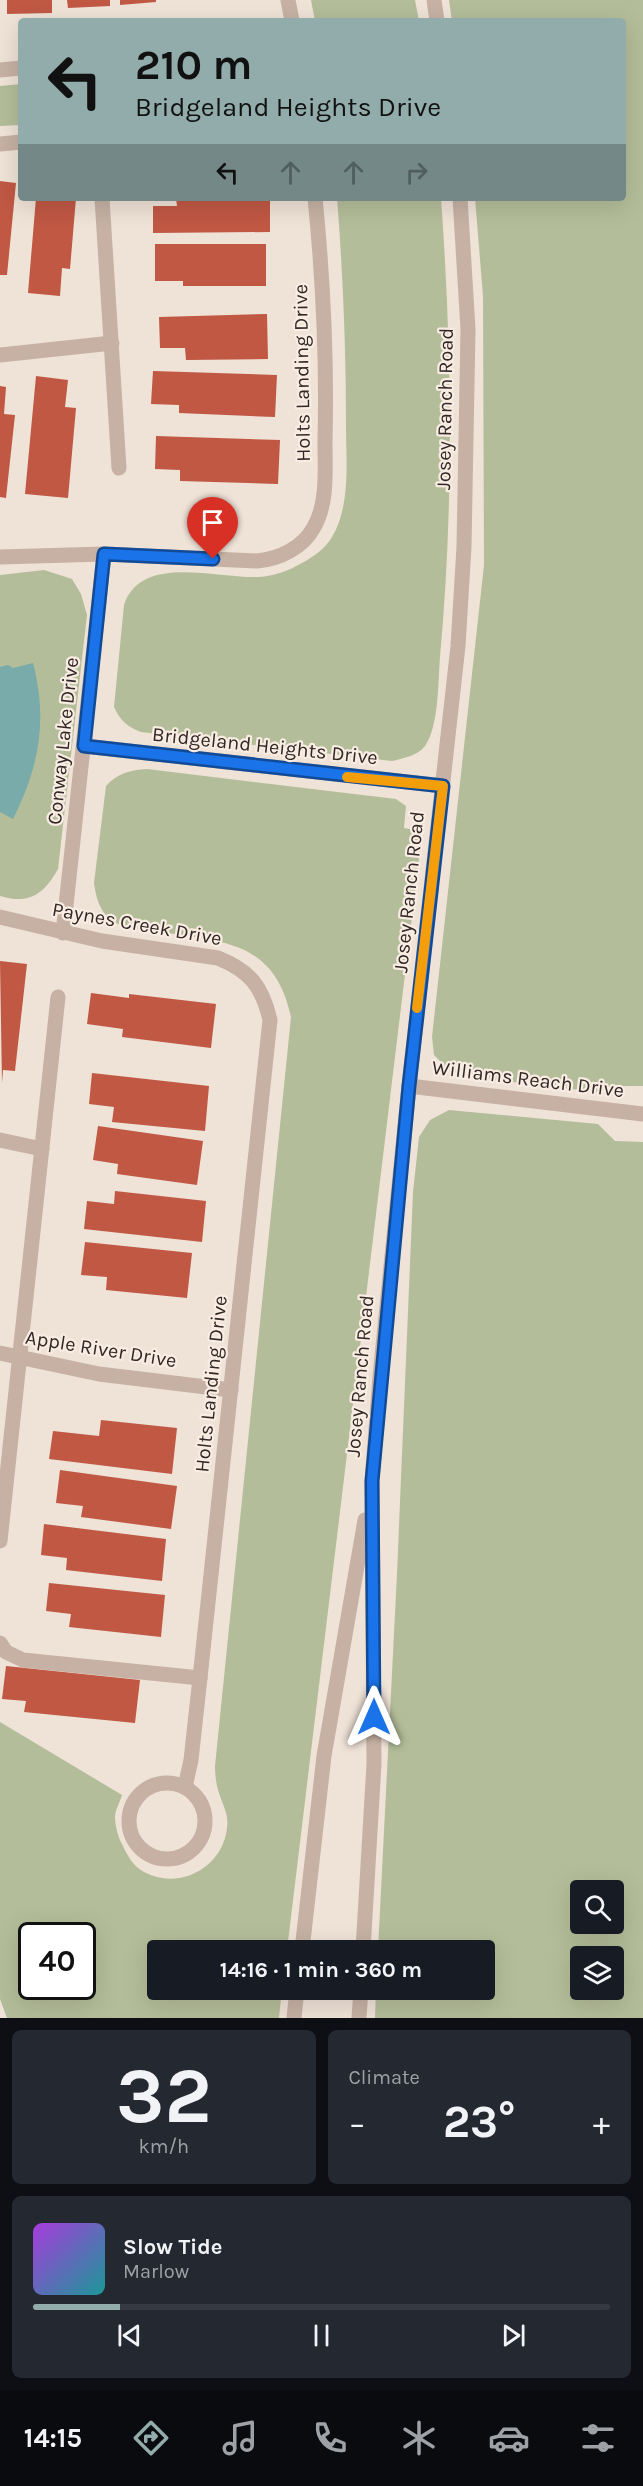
<!DOCTYPE html>
<meta charset="utf-8">
<style>
body{margin:0;font-family:Karla,sans-serif;background:#242831;color:#f1f3f6;height:100vh;display:flex;flex-direction:column;font-size:22px;white-space:nowrap}
*{box-sizing:border-box;margin:0}
p{font-size:20px;color:#9ea1a6}
.icon{flex:none;width:33px;height:33px;fill:none;stroke:currentColor;stroke-width:2;stroke-linecap:round;stroke-linejoin:round}
.map{position:relative;height:2018px;overflow:hidden}
.side{display:flex;flex-direction:column;gap:12px;padding:12px;background:#0d0f14;flex:1}
.side>*{flex:none}
.top-card{position:absolute;left:18px;top:18px;width:608px;height:183px;border-radius:6px;box-shadow:0 6px 24px #0002;background:#92abab;color:#111;overflow:hidden}
.controls{position:absolute;left:570px;top:1880px;display:grid;gap:12px}
.controls a{display:grid;place-items:center;width:54px;height:54px;border-radius:6px;background:#171b24;box-shadow:0 6px 24px #0002;font-size:30px}
.speed{position:absolute;left:18px;top:1922px;display:flex;gap:12px;font-size:30px;font-weight:700;text-align:center}
.speed>*{display:grid;place-content:center;width:78px;height:78px;border-radius:50%;background:#171b24;box-shadow:0 6px 24px #0002;line-height:1}
.speed .limit{border:3px solid #111;border-radius:9px;background:#fff;color:#111}
.pin{position:absolute;display:grid;place-items:center;width:51px;height:51px;color:#fff;margin:-62px -26px;border-radius:50% 50% 50% 0;rotate:-45deg;box-shadow:0 0 6px #0007}
.pin .icon{rotate:45deg}
.me{position:absolute;width:66px;margin:-33px;rotate:0deg;stroke-linejoin:round;filter:drop-shadow(0 0 4px #0008)}
.turn{display:flex;align-items:center;gap:21px;height:126px;padding:0 18px;font-size:27px}
.turn .icon{width:78px;height:78px;stroke-width:2.5}
.turn b{display:block;font-size:42px;line-height:51px}
.lanes{display:flex;align-items:center;height:57px;padding:0 18px;background:#0003;justify-content:center;gap:30px;direction:ltr}
.lanes .off{opacity:.35}
.big{font-size:45px;font-weight:700;line-height:1.1}
.side .card{flex:1;display:flex;flex-direction:column;justify-content:center;gap:9px;min-width:0;padding:0 21px;border-radius:9px;background:#242831}
.side .dial{align-items:center;gap:0}
.dial b{font-size:78px;line-height:1}
.song{display:flex;align-items:center;gap:18px}
.cover{width:72px;height:72px;border-radius:9px;background:linear-gradient(135deg,hsl(280 70% 55%),hsl(180 70% 35%))}
.played{height:6px;border-radius:3px;background:linear-gradient(90deg,#92abab 15%,#363941 15%)}
.keys{display:flex;justify-content:space-around;direction:ltr}
.heat{display:flex;justify-content:space-between;align-items:center;font-size:33px;direction:ltr}
.side .tiles{flex:1;display:grid;gap:12px;grid-template-columns:1fr 1fr}
.card:last-child{grid-column:span 2}
.trip{position:absolute;left:147px;top:1940px;width:348px;height:60px;border-radius:6px;background:#171b24;box-shadow:0 6px 24px #0002;font-weight:700;line-height:60px;text-align:center}
.tabs{display:flex;height:96px;justify-content:space-around;align-items:center;background:#090b0e;color:#9ea1a6}
.tabs .icon{width:42px;height:42px}
.tabs .selected{color:#92abab}
.tabs b{font-size:27px;color:#f1f3f6}
.map>svg:first-child{display:block}
.green{fill:#b4bd99;fill-rule:evenodd}
.water{fill:#78aba9}
.building{fill:#c05844}
.lines{fill:none;stroke-linecap:round;stroke-linejoin:round}
.minor{stroke:#c6b1a4;stroke-width:15}
.route-casing{stroke:#114b97;stroke-width:15}
.route{stroke:#1a73e8;stroke-width:10}
.slow{stroke:#f59e0b;stroke-width:10}
.labels{text-anchor:middle;dominant-baseline:central;stroke-width:4.5;stroke-linejoin:round;paint-order:stroke}
.street-label{font-size:20px;fill:#322825;stroke:#f8ece3}
</style>
<div class="map">
<svg width="643" height="2018" viewBox="0 0 643 2018">
<rect width="100%" height="100%" fill="#efe2d7"/>
<g class="green">
<path d="M311 0H415L419 21H315Z"/>
<path d="M449 0H643V1086H620L597 1092 461 1076 449 1070 434 1055 432 1037 484 565 483 296 475 198H622V21H452Z"/>
<path d="M21 84V125L0 126V86Z"/>
<path d="M337 198H441C452 351 454 504 440 657 438 682 439 726 425 746 417 756 404 758 392 761L141 732C127 727 120 720 114 707L124 605C141 553 217 579 259 577 274 576 288 571 302 563 313 557 325 549 332 537 351 505 346 461 346 425 346 349 343 274 337 198Z"/>
<path d="M44 570 72 579 81 594 87 615 58 869C44 894 29 905 0 896V575Z"/>
<path d="M147 769 396 799 406 806 404 828 421 831V842L287 1950H158V1989H282L279 2018H7L0 1999V1722L122 1795C120 1802 115 1810 115 1817 115 1825 118 1837 122 1844 127 1855 133 1866 144 1872 180 1891 223 1867 227 1828 229 1814 223 1806 219 1793 216 1784 215 1775 215 1766L291 1017C274 938 220 942 154 931 141 929 125 929 114 922 100 914 96 897 94 883L106 786C118 773 130 770 147 769ZM32 1935H82V1986H32Z"/>
<path d="M449 1110 598 1124 615 1141 643 1142V2018H375L376 1989H484V1950H378L397 1574 413 1192 419 1137 430 1120ZM580 1890H614V1923H580ZM580 1956H614V1989H580Z"/>
</g>
<path class="water" d="M33 663C48 721 39 767 13 819L0 812V667L8 665 13 668Z"/>
<g class="building">
<path d="M7 0H52V13L7 14Z"/>
<path d="M67 0H110V6L68 8Z"/>
<path d="M120 0H156V2L120 5Z"/>
<path d="M0 181 16 183 7 275H0Z"/>
<path d="M36 198H76L70 269 62 268 60 296 28 293Z"/>
<path d="M176 198H270V232L153 233V206H177Z"/>
<path d="M155 244H266V286H183V281H155Z"/>
<path d="M267 314 268 359 186 360 185 348H160L159 317Z"/>
<path d="M153 371 277 375 275 417 179 413V405L151 404Z"/>
<path d="M36 376 68 380 65 407 76 408 68 498 25 494Z"/>
<path d="M0 386 6 387 4 414 15 415 6 498 0 497Z"/>
<path d="M156 436 280 440 278 484 180 481V470L155 469Z"/>
<path d="M0 961 27 964 15 1071 3 1070 2 1083Z"/>
<path d="M91 993 129 998V994L216 1004 211 1048 122 1037 123 1029 87 1024Z"/>
<path d="M92 1073 209 1086 205 1131 112 1122 114 1107 89 1104Z"/>
<path d="M98 1126 203 1141 197 1185 117 1174 118 1164 93 1160Z"/>
<path d="M115 1191 206 1201 202 1242 84 1229 87 1201 114 1204Z"/>
<path d="M85 1242 192 1253 187 1298 106 1290 107 1277 81 1275Z"/>
<path d="M101 1420 177 1428 172 1474 49 1459 53 1431 99 1436Z"/>
<path d="M60 1470 177 1486 171 1529 81 1517 83 1506 56 1503Z"/>
<path d="M44 1524 166 1539 162 1581 66 1570 67 1558 41 1555Z"/>
<path d="M49 1583 165 1595 161 1637 69 1627 71 1614 46 1611Z"/>
<path d="M6 1666 140 1680 135 1723 24 1712 26 1701 2 1699Z"/>
</g>
<g class="lines">
<g class="minor">
<path d="M288 0 292 21"/>
<path d="M434 0 437 21"/>
<path d="M0 70 21 68"/>
<path d="M0 144 21 142"/>
<path d="M102 198 119 468"/>
<path d="M0 355 112 343"/>
<path d="M0 557 104 554 257 561C279 559 303 548 314 527 328 503 325 469 325 441 327 361 323 278 315 198"/>
<path d="M84 746 443 786"/>
<path d="M0 917 102 941 218 958C250 971 262 986 270 1020L200 1678 191 1760 185 1787"/>
<path d="M63 933 104 554"/>
<path d="M409 1086 643 1114"/>
<path d="M0 1140 42 1149"/>
<path d="M0 1353 99 1374 231 1390"/>
<path d="M0 1541 58 997"/>
<path d="M0 1643 6 1652 23 1660 200 1678"/>
<circle cx="167" cy="1821" r="38"/>
<path d="M302 1950 324 1756 365 1520"/>
<path d="M363 1950 374 1764 372 1481 380 1376 409 1086 458 646 464 547 468 329 460 198"/>
<path d="M294 2018 297 1989"/>
<path d="M359 2018 361 1989"/>
</g>
</g>
<g class="lines">
<g class="route-casing">
<path id="route" d="M213 559 104 554 84 746 443 786 409 1086 372 1481 374 1717"/>
</g>
<use href="#route" class="route"/>
<path class="slow" d="M347 777 443 786 417 1008"/>
</g>
<g class="labels">
<g class="street-label">
<text transform="translate(302 373) rotate(-91)">Holts Landing Drive</text>
<text transform="translate(445 409) rotate(-89)">Josey Ranch Road</text>
<text transform="translate(63 741) rotate(-84)">Conway Lake Drive</text>
<text transform="translate(265 746) rotate(6)">Bridgeland Heights Drive</text>
<text transform="translate(409 892) rotate(-84)">Josey Ranch Road</text>
<text transform="translate(137 924) rotate(10)">Paynes Creek Drive</text>
<text transform="translate(528 1079) rotate(7)">Williams Reach Drive</text>
<text transform="translate(101 1349) rotate(9)">Apple River Drive</text>
<text transform="translate(360 1376) rotate(-85)">Josey Ranch Road</text>
<text transform="translate(211 1384) rotate(-84)">Holts Landing Drive</text>
</g>
</g>
</svg>
<div class="controls">
<a><svg class="icon" aria-label="search" viewBox="0 0 24 24"><circle cx="10" cy="10" r="6"/><path d="M15 15l6 6"/></svg></a>
<a><svg class="icon" aria-label="layers" viewBox="0 0 24 24"><path d="M12 4l9 5-9 5-9-5zM3 14l9 5 9-5"/></svg></a>
</div>
<div class="speed"><div class="limit">40</div></div>
<div class="pin" style="left:213px;top:559px;background:#d93025"><svg class="icon" aria-label="arrive" viewBox="0 0 24 24"><path d="M6 21V4h12l-3 4 3 4H6"/></svg></div>
<svg class="me" style="left:374px;top:1717px" viewBox="-20 -20 40 40"><path d="M0-17L14 15 0 8-14 15z" fill="#1a73e8" stroke="#fff" stroke-width="4"/></svg>
<div class="trip">14:16 · 1 min · 360 m</div>
<div class="top-card">
<div class="turn"><svg class="icon" aria-label="left" viewBox="0 0 24 24"><path d="M17 20v-9H6M10 6l-5 5 5 5"/></svg><div><b>210 m</b>Bridgeland Heights Drive</div></div>
<div class="lanes"><svg class="icon" aria-label="left" viewBox="0 0 24 24"><path d="M17 20v-9H6M10 6l-5 5 5 5"/></svg><svg class="icon off" aria-label="ahead" viewBox="0 0 24 24"><path d="M12 20V5M6 11l6-6 6 6"/></svg><svg class="icon off" aria-label="ahead" viewBox="0 0 24 24"><path d="M12 20V5M6 11l6-6 6 6"/></svg><svg class="icon off" aria-label="right" viewBox="0 0 24 24"><path d="M7 20v-9h11M14 6l5 5-5 5"/></svg></div>
</div>
</div>
<section class="side">
<div class="tiles">
<div class="card dial"><b>32</b><p>km/h</p></div>
<div class="card"><p>Climate</p>
<div class="heat"><a>−</a><b class="big">23°</b><a>+</a></div>
</div>
<div class="card">
<div class="song"><i class="cover"></i><div><b>Slow Tide</b><p>Marlow</p></div></div>
<div class="played"></div>
<div class="keys"><svg class="icon" aria-label="previous" viewBox="0 0 24 24"><path d="M18 5L8 12l10 7zM5 5v14"/></svg><svg class="icon" aria-label="pause" viewBox="0 0 24 24"><path d="M8 5v14M16 5v14"/></svg><svg class="icon" aria-label="next" viewBox="0 0 24 24"><path d="M6 5l10 7-10 7zM19 5v14"/></svg></div>
</div>
</div>
</section>
<nav class="tabs">
<b>14:15</b>
<svg class="icon selected" aria-label="directions" viewBox="0 0 24 24"><path d="M12 3l9 9-9 9-9-9zM9 14v-3h6M13 9l2 2-2 2"/></svg>
<svg class="icon" aria-label="music" viewBox="0 0 24 24"><path d="M9 18V5l10-2v13"/><circle cx="6" cy="18" r="3"/><circle cx="16" cy="16" r="3"/></svg>
<svg class="icon" aria-label="phone" viewBox="0 0 24 24"><path d="M5 4h4l2 5-3 2q2 4 5 5l2-3 5 2v4C11 20 4 13 5 4z"/></svg>
<svg class="icon" aria-label="climate" viewBox="0 0 24 24"><path d="M12 3v18M4 7l16 10M4 17L20 7"/></svg>
<svg class="icon" aria-label="car" viewBox="0 0 24 24"><path d="M5 17H2v-5l4-1 3-4h7l3 4 3 1v5h-3M9 17h6M6 11h13"/><circle cx="7" cy="17" r="2"/><circle cx="17" cy="17" r="2"/></svg>
<svg class="icon" aria-label="filters" viewBox="0 0 24 24"><path d="M4 7h16M4 17h16"/><circle cx="9" cy="7" r="2"/><circle cx="15" cy="17" r="2"/></svg>
</nav>
